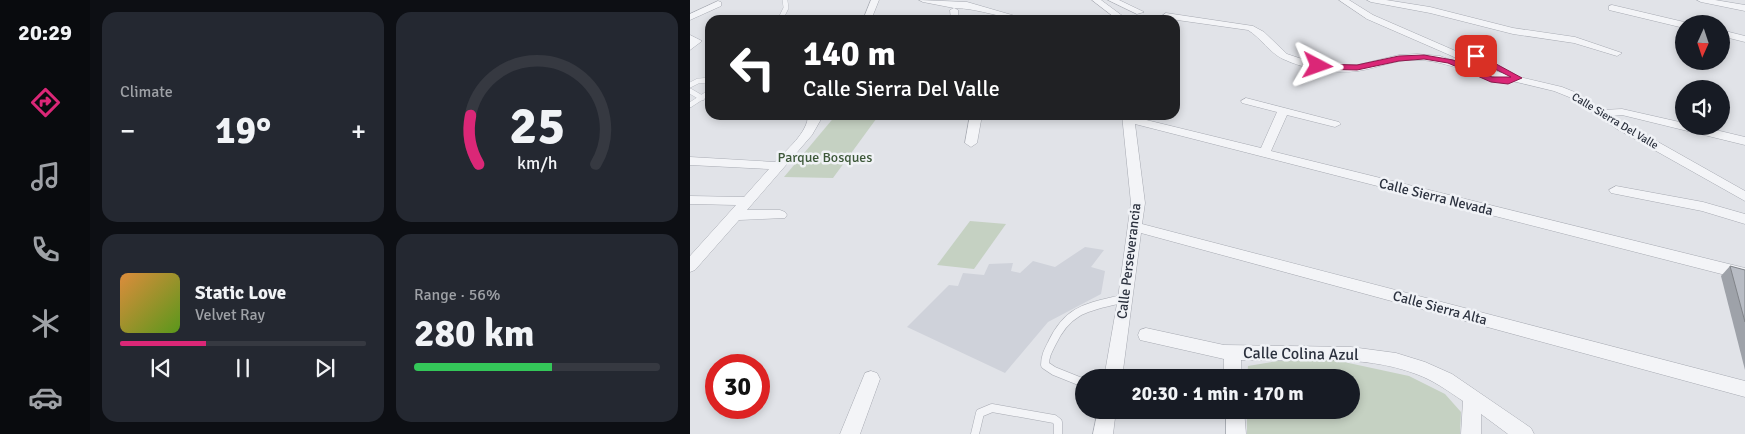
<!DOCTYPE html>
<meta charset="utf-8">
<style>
body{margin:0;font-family:Signika,sans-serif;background:#242831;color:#f1f3f6;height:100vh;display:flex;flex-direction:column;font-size:19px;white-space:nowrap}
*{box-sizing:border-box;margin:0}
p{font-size:16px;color:#9ea1a6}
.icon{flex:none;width:28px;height:28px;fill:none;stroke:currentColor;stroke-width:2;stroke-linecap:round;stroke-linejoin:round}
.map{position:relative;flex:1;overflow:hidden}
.panel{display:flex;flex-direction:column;gap:12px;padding:12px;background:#0d0f14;width:600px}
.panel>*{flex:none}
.banner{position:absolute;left:15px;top:15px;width:475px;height:105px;border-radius:15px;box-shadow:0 2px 8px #0003;background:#202124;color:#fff;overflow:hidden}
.needle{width:32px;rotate:183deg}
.controls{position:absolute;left:985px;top:15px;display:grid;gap:10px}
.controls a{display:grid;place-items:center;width:55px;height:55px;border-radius:50%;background:#171b24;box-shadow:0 2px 8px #0003;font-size:25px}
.speed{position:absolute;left:15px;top:354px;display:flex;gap:10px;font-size:25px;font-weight:700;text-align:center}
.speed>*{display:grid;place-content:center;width:65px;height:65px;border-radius:50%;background:#171b24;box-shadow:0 2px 8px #0003;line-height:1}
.speed .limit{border:8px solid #d22;background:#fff;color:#111}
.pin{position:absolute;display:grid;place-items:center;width:42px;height:42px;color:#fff;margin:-21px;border-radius:10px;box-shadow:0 2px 8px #0006}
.me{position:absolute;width:55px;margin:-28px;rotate:94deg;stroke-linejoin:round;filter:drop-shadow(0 0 4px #0008)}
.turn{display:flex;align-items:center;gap:18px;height:105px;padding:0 15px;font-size:22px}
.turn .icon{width:65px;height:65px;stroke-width:2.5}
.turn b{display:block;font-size:35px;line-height:42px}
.big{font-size:38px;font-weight:700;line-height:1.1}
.panel .card{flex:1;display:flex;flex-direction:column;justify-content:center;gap:8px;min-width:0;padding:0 18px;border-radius:15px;background:#242831}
.panel .dial{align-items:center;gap:0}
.dial svg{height:130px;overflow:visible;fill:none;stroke:#363941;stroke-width:7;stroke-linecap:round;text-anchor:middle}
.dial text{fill:#f1f3f6;stroke:none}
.song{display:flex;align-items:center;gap:15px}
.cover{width:60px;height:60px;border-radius:8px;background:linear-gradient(135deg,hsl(30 70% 55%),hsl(90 70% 35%))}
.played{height:5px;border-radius:2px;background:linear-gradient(90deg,#db2777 35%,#363941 35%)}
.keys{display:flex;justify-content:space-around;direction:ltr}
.heat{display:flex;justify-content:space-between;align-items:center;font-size:28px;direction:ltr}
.charge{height:8px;border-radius:4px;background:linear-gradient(90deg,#34c759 56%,#363941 0)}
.panel .tiles{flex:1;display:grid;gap:12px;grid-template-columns:repeat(2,1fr)}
.trip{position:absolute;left:385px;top:369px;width:285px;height:50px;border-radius:25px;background:#171b24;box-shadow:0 2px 8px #0003;font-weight:700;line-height:50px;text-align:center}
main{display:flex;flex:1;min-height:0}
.dock{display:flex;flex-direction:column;width:90px;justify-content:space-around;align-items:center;background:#090b0e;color:#9ea1a6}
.dock .icon{width:35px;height:35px}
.dock .selected{color:#db2777}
.dock b{font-size:22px;color:#f1f3f6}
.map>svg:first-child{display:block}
.built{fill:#cfd2da}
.green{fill:#c5d1c2}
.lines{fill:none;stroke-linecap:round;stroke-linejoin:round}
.service-far1-casing{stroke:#a7aab2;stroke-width:5.5}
.service-casing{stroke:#a7aab2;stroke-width:9}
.minor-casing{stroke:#a7aab2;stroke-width:1}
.service-far1{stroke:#f3f4f7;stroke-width:5}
.service{stroke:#f3f4f7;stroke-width:8}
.minor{fill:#f3f4f7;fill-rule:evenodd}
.wall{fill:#9ea2a9}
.building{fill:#b8bcc4;stroke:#818489}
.route{fill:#db2777;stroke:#8e194d}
.labels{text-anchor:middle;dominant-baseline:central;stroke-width:5;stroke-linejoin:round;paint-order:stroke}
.far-street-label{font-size:11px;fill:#2b313e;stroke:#f0f2f6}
.park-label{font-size:14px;fill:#3d5839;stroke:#f0f2f6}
.street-label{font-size:14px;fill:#2b313e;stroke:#f0f2f6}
.near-street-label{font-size:16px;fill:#2b313e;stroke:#f0f2f6}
</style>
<main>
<nav class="dock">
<b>20:29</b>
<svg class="icon selected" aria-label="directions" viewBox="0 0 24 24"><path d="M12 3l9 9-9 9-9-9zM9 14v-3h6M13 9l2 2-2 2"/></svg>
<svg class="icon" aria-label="music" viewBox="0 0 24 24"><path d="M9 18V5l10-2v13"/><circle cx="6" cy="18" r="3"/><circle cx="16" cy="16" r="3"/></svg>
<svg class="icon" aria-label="phone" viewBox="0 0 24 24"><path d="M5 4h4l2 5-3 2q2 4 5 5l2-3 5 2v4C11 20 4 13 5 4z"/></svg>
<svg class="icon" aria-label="climate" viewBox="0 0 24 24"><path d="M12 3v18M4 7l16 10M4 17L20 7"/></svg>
<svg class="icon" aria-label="car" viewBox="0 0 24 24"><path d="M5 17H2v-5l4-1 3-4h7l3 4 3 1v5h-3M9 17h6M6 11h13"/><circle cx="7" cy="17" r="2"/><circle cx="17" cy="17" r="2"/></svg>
</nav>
<section class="panel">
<div class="tiles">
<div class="card"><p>Climate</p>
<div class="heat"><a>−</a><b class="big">19°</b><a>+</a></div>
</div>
<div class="card dial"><svg viewBox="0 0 100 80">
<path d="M14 69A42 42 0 1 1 86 69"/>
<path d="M14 69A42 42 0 0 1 9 39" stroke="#db2777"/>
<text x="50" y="56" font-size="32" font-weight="700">25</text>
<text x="50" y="72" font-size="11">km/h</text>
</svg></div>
<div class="card">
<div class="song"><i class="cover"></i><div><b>Static Love</b><p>Velvet Ray</p></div></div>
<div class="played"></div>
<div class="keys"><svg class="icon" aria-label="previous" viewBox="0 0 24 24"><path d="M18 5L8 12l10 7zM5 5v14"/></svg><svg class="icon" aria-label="pause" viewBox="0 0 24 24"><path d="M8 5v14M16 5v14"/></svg><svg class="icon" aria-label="next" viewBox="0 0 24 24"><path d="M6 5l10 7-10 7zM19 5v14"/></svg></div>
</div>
<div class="card"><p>Range · 56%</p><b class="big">280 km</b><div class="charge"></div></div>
</div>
</section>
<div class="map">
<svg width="1055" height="434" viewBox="0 0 1055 434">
<rect width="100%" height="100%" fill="#e1e3e8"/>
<path class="built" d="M395 247 414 250 401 267 415 271 411 294 358 322 315 373 217 327 259 285 268 286 273 273 294 275 299 264 323 263 321 271 330 273 343 261 365 267Z"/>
<g class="green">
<path d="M146 115H189L143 178 94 177Z"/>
<path d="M280 221 316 224 284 269 247 265Z"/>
<path d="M640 359 719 376 755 394 771 412 770 434H557V410H661V378L557 377 558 366 588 361Z"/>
</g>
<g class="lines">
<g class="service-far1-casing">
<g id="service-far1">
<path d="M90 20 96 8 95 0"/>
<path d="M0 85 8 81 20 80"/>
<path d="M0 91 12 98"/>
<path d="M0 105 20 92"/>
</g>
</g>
<g class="service-casing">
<g id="service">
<path d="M394 383 364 371 355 365C355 356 358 351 362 343 379 307 400 307 436 298"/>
<path d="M285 434 290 413 302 408 364 419 368 422V434"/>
</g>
</g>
<g class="minor-casing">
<g id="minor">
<path d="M181 0H189L181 20H173Z"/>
<path d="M229 0 277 2 339 20C314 20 290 8 264 8L268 10 269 20H261L260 10 264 8 233 2Z"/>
<path d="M402 0H411L438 20H428Z"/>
<path d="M418 0H429L454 12 447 14Z"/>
<path d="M649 0H659L683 15 768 52 808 72 872 87 887 93 912 110 932 109 994 123V126H1009L1055 137V145L932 115 922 116 1055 191V201L927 129 879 97 864 91 801 76 762 56 677 19Z"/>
<path d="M677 0H696L740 7 823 28 885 37 932 53 927 56 884 43 823 34 740 13 681 2Z"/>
<path d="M1007 0H1025L1055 5V11L1011 2Z"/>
<path d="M28 1 31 2V6L0 20V14Z"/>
<path d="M922 5 994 22 998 24H994V28L919 10V6Z"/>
<path d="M476 13 563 26 574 32 597 54 618 61 646 65H667L709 55 727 54 750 56 777 66 772 69C757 65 743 60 727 60 706 59 688 68 668 71 644 74 614 69 593 59 580 53 571 38 558 30L473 18 472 16Z"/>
<path d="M1031 30 1055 36V42L1031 36Z"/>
<path d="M0 35 12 41 0 50Z"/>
<path d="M556 98 649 122 651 124 645 127 597 115 581 151 1055 268V280L445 124 455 203 452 224 1055 381V397L451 233 432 378H414L428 298 441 203 432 115H444V117L571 148 587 112 552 103 551 101Z"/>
<path d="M118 115H130V121L122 135 57 210H90L95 212 97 215 95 218 49 220 5 270 0 272V256L46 205 0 204V196L54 197 79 169 0 165V157L85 162C96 150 118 133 118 115Z"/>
<path d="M280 115H292L287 143 281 147 275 143Z"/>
<path d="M926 186 1013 202 1055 214V224L1012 211 921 193 919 190Z"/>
<path d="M456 328 534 345 661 347 706 353 735 362 762 374 841 428 844 434H818L791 414V434H771L773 401C758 391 743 380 726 374 671 353 608 362 551 360L552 378H534V359L450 340 448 335 450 330Z"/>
<path d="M181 371 187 373 190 379 170 434H150L175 373Z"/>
<path d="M408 410H426L423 434H403Z"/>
<path d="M536 410H554L556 434H536Z"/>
</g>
</g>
<use href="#service-far1" class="service-far1"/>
<use href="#service" class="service"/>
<use href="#minor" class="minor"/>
</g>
<path class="wall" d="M1040 266 1055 270V370L1031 276Z"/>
<path class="building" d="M1040 266 1055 270V322Z"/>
<path class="route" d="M786 53 832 78 818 84 801 82 758 63 734 59 709 61 667 70 628 69 624 66 628 64 667 65 709 56 734 55 763 60 802 77H821L783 58V54Z"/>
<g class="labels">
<g class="far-street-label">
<text transform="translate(925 121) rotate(31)">Calle Sierra Del Valle</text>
</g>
<g class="park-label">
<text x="135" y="157">Parque Bosques</text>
</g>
<g class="street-label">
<text transform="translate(746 197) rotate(14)">Calle Sierra Nevada</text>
<text transform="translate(439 261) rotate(-83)">Calle Perseverancia</text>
<text transform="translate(750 308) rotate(15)">Calle Sierra Alta</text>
</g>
<g class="near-street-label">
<text transform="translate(611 354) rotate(1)">Calle Colina Azul</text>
</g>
</g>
</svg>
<div class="controls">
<a><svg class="needle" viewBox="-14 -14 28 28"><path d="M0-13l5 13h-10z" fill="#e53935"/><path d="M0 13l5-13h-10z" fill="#9ea1a6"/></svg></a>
<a><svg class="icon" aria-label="sound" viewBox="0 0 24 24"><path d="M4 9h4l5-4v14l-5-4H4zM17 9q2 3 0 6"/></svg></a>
</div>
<div class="speed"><div class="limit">30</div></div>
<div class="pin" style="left:786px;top:56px;background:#d93025"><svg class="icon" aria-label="arrive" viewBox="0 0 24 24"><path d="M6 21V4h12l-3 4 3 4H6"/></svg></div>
<svg class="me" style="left:628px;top:66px" viewBox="-20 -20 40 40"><path d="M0-17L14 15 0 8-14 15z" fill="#db2777" stroke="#fff" stroke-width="4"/></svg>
<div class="trip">20:30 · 1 min · 170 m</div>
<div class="banner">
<div class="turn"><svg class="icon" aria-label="left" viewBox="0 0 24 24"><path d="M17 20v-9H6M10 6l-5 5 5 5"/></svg><div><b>140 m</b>Calle Sierra Del Valle</div></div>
</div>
</div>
</main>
